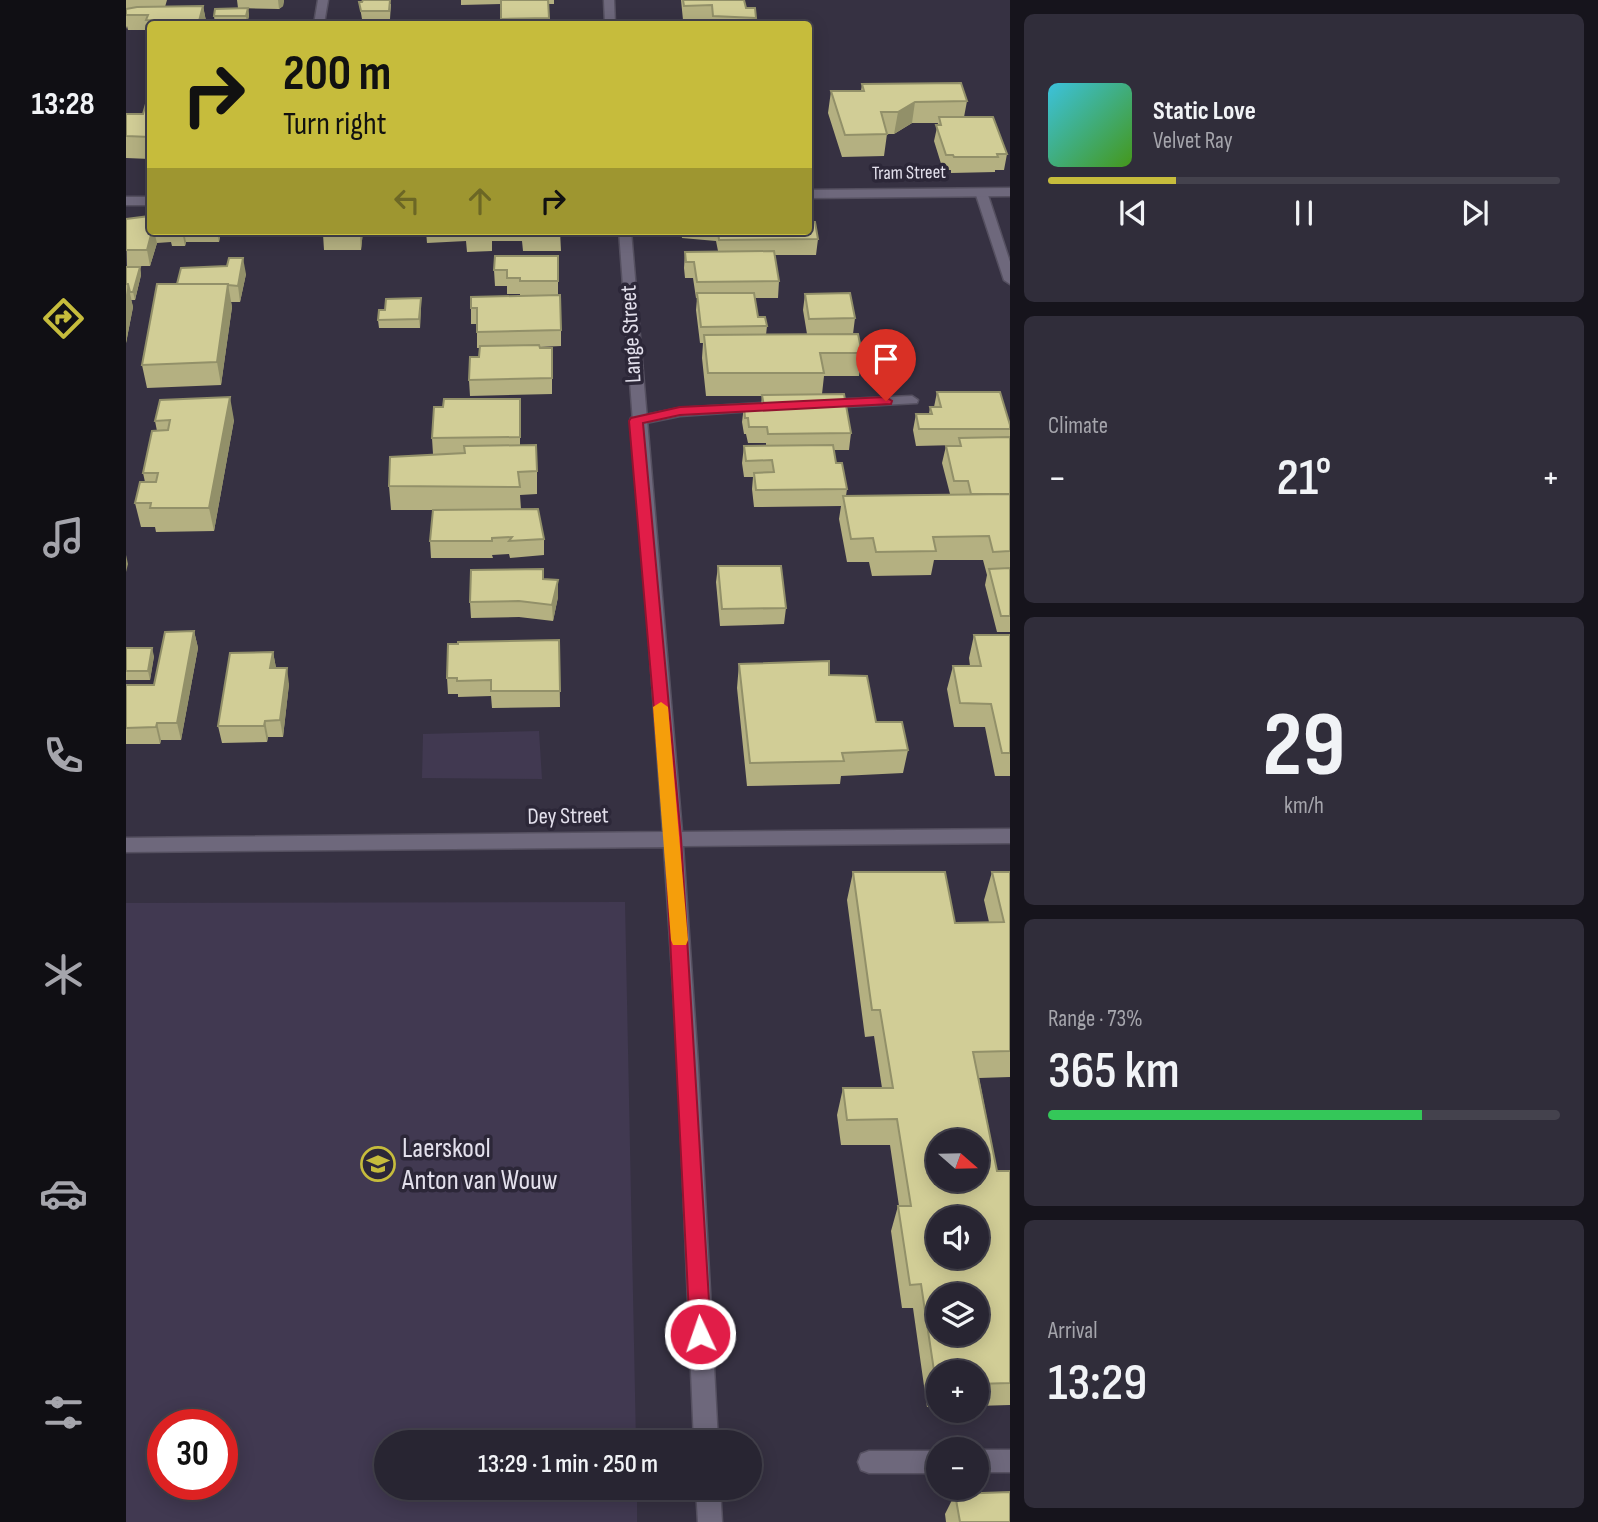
<!DOCTYPE html>
<meta charset="utf-8">
<style>
body{margin:0;font-family:"Sofia Sans Condensed",sans-serif;background:#302d3a;color:#f1f3f6;height:100vh;display:flex;flex-direction:column;font-size:26px;white-space:nowrap}
*{box-sizing:border-box;margin:0}
p{font-size:23px;color:#a5a5ac}
.icon{flex:none;width:38px;height:38px;fill:none;stroke:currentColor;stroke-width:2;stroke-linecap:round;stroke-linejoin:round}
.map{position:relative;flex:1;overflow:hidden}
.side{display:flex;flex-direction:column;gap:14px;padding:14px;background:#16141c;width:588px}
.side>*{flex:none}
.guide{position:absolute;left:21px;top:21px;width:665px;height:214px;border-radius:7px;box-shadow:0 4px 18px #0003,0 0 0 2px #44424d;background:#c6bc3c;color:#111;overflow:hidden}
.needle{width:46px;rotate:110deg}
.fabs{position:absolute;left:800px;top:1129px;display:grid;gap:14px}
.fabs a{display:grid;place-items:center;width:63px;height:63px;border-radius:50%;background:#282532;box-shadow:0 4px 18px #0003,0 0 0 2px #44424d;font-size:35px}
.speed{position:absolute;left:21px;top:1409px;display:flex;gap:14px;font-size:35px;font-weight:700;text-align:center}
.speed>*{display:grid;place-content:center;width:91px;height:91px;border-radius:50%;background:#282532;box-shadow:0 4px 18px #0003,0 0 0 2px #44424d;line-height:1}
.speed .limit{border:10px solid #d22;background:#fff;color:#111}
.pin{position:absolute;display:grid;place-items:center;width:60px;height:60px;color:#fff;margin:-72px -30px;border-radius:50% 50% 50% 0;rotate:-45deg;box-shadow:0 0 7px #0007}
.pin .icon{rotate:45deg}
.me{position:absolute;width:77px;margin:-38px;rotate:357deg;stroke-linejoin:round;filter:drop-shadow(0 0 5px #0008)}
.turn{display:flex;align-items:center;gap:24px;height:147px;padding:0 21px;font-size:32px}
.turn .icon{width:91px;height:91px;stroke-width:2.5}
.turn b{display:block;font-size:49px;line-height:60px}
.lanes{display:flex;align-items:center;height:66px;padding:0 21px;background:#0003;justify-content:center;gap:35px;direction:ltr}
.lanes .off{opacity:.35}
.big{font-size:52px;font-weight:600;line-height:1.1}
.side .tile{flex:1;display:flex;flex-direction:column;justify-content:center;gap:10px;min-width:0;padding:0 24px;border-radius:10px;background:#302d3a}
.side .dial{align-items:center;gap:0}
.dial b{font-size:91px;line-height:1}
.song{display:flex;align-items:center;gap:21px}
.cover{width:84px;height:84px;border-radius:10px;background:linear-gradient(135deg,hsl(190 70% 55%),hsl(100 70% 35%))}
.played{height:7px;border-radius:4px;background:linear-gradient(90deg,#c6bc3c 25%,#44424d 25%)}
.keys{display:flex;justify-content:space-around;direction:ltr}
.heat{display:flex;justify-content:space-between;align-items:center;font-size:38px;direction:ltr}
.charge{height:10px;border-radius:5px;background:linear-gradient(90deg,#34c759 73%,#44424d 0)}
.trip{position:absolute;left:248px;top:1430px;width:388px;height:70px;border-radius:35px;background:#282532;box-shadow:0 4px 18px #0003,0 0 0 2px #44424d;font-weight:600;line-height:70px;text-align:center}
main{display:flex;flex:1;min-height:0}
.tabs{display:flex;flex-direction:column;width:126px;justify-content:space-around;align-items:center;background:#100f14;color:#a5a5ac}
.tabs .icon{width:49px;height:49px}
.tabs .current{color:#c6bc3c}
.tabs b{font-size:32px;color:#f1f3f6}
.map>svg:first-child{display:block}
.built{fill:#413951;fill-rule:evenodd}
.lines{fill:none;stroke-linecap:round;stroke-linejoin:round}
.service-casing{stroke:#555060;stroke-width:3}
.minor-casing{stroke:#555060;stroke-width:3}
.service{fill:#6e687c;fill-rule:evenodd}
.minor{fill:#6e687c;fill-rule:evenodd}
.wall{fill:#b4b081}
.shaded-wall{fill:#929069}
.building{fill:#d1cd96;stroke:#929069;stroke-width:2;fill-rule:evenodd}
.route{fill:#e11d48;stroke:#92132f;stroke-width:2}
.slow{fill:#f59e0b}
.labels{text-anchor:middle;dominant-baseline:central;stroke-width:7;stroke-linejoin:round;paint-order:stroke}
.far-street-label{font-size:19px;fill:#e3e0ec;stroke:#2c2738}
.street-label{font-size:23px;fill:#e3e0ec;stroke:#2c2738}
.near-poi-label{font-size:28px;fill:#e3e0ec;stroke:#2c2738;text-anchor:start}
</style>
<main>
<nav class="tabs">
<b>13:28</b>
<svg class="icon current" aria-label="directions" viewBox="0 0 24 24"><path d="M12 3l9 9-9 9-9-9zM9 14v-3h6M13 9l2 2-2 2"/></svg>
<svg class="icon" aria-label="music" viewBox="0 0 24 24"><path d="M9 18V5l10-2v13"/><circle cx="6" cy="18" r="3"/><circle cx="16" cy="16" r="3"/></svg>
<svg class="icon" aria-label="phone" viewBox="0 0 24 24"><path d="M5 4h4l2 5-3 2q2 4 5 5l2-3 5 2v4C11 20 4 13 5 4z"/></svg>
<svg class="icon" aria-label="climate" viewBox="0 0 24 24"><path d="M12 3v18M4 7l16 10M4 17L20 7"/></svg>
<svg class="icon" aria-label="car" viewBox="0 0 24 24"><path d="M5 17H2v-5l4-1 3-4h7l3 4 3 1v5h-3M9 17h6M6 11h13"/><circle cx="7" cy="17" r="2"/><circle cx="17" cy="17" r="2"/></svg>
<svg class="icon" aria-label="filters" viewBox="0 0 24 24"><path d="M4 7h16M4 17h16"/><circle cx="9" cy="7" r="2"/><circle cx="15" cy="17" r="2"/></svg>
</nav>
<div class="map">
<svg width="884" height="1522" viewBox="0 0 884 1522">
<rect width="100%" height="100%" fill="#363142"/>
<g class="built">
<path d="M413 731 416 779 296 778 297 734Z"/>
<path d="M499 902 510 1442H261V1488H511V1522H0V903ZM37 1424H96V1484H37Z"/>
</g>
<g class="lines">
<g class="service-casing">
<g id="service">
<path d="M855 189 861 192 884 262V284L878 280 849 192Z"/>
<path d="M786 396 792 400 791 403 701 408 695 404 701 400Z"/>
<path d="M636 403 641 404V410L554 416 510 425 504 421 505 418 554 408Z"/>
<rect x="850" y="1450" width="34" height="22"/>
<path d="M743 1451H812V1473H743L735 1470 732 1462 735 1454Z"/>
</g>
</g>
<g class="minor-casing">
<g id="minor">
<path d="M192 0H202L198 24H188Z"/>
<path d="M478 0H488L489 24H479Z"/>
<path d="M884 188V196L682 198V190Z"/>
<rect x="0" y="197" width="24" height="8"/>
<path d="M493 231H505L556 832 884 829V843L557 846 572 1065 592 1442H568L552 1065 538 847 0 852V838L537 832Z"/>
<path d="M570 1488H594L596 1522H572Z"/>
</g>
</g>
<use href="#service" class="service"/>
<use href="#minor" class="minor"/>
</g>
<g class="wall">
<path d="M0 0H41L39 7 77 6 80 21 79 24H24V35L23 34 22 30H2L1 26 0 29Z"/>
<path d="M111 0H158L157 6 153 9 112 8Z"/>
<path d="M335 0H428V4H423V24H375V4L335 5Z"/>
<path d="M555 0H595L620 8 630 18V24H585V20H557Z"/>
<path d="M233 2 265 4 264 19H236Z"/>
<path d="M122 8 123 16 121 23 89 24 88 16Z"/>
<path d="M736 84 841 101 838 117 881 154 878 170H869V172L825 173V170H817L808 141 812 123H786L768 134H761L758 156 716 157 702 113 705 91H735Z"/>
<path d="M24 97V159L0 158V114H17Z"/>
<path d="M0 219 24 231H95L93 242H60L59 246H46L45 242 31 243 24 266H1Z"/>
<path d="M237 231 235 250H198L197 234Z"/>
<path d="M300 231H434L435 251H397L396 241H366V251L341 252 340 241 301 243Z"/>
<path d="M555 231H682L692 239 690 255H649L653 281 652 298H629L632 317 641 326 640 335 681 334 677 310 679 294 729 318 727 334 736 353 733 376H698L696 394 725 433 723 450H708L710 463 721 489 720 496 824 494 816 463 820 446H831V445L790 446 787 430 790 414H803L804 407H808L811 392 884 425V632H871L859 585 861 575 857 560H808L805 575 746 576 743 562H721L713 519 715 506 628 507 626 489 627 477H618L616 463 618 446H640V443H622L620 434H618L616 422 618 406H635L636 396H580L576 358 577 343H574L570 310 571 298H570L567 278H559L558 268 559 252 592 251 590 241 556 238Z"/>
<path d="M432 256V295L435 330V346L413 347 426 378V394L344 396 343 380 353 357 354 348H351V324H345V308L394 296V294H381V286H369L368 270Z"/>
<path d="M0 267H14L15 275 9 300H5L7 307 0 343Z"/>
<path d="M120 274 114 302H105L106 307 95 385 21 388 16 365 51 284Z"/>
<path d="M295 298 294 328H253L252 320 259 310Z"/>
<path d="M394 399V445L411 471V494L394 495 395 509 418 539V555L384 558 383 554 366 555 367 558H305L304 541 336 510H265L263 486 307 454 306 438 317 407Z"/>
<path d="M108 420 88 531 30 532 29 527H15L9 503 19 482 17 473 31 431 29 421Z"/>
<path d="M592 566 660 608 658 624 594 626 590 582Z"/>
<path d="M417 579 432 580V597L427 621 393 617 345 618 344 602Z"/>
<path d="M68 631 72 648 55 740H35L34 744H0V685H28Z"/>
<path d="M848 635H884V776H869L859 727H828L821 689 827 666H844L843 658Z"/>
<path d="M433 640 434 707 366 708 365 696 332 697V694H322L321 678Z"/>
<path d="M0 648 28 656 24 680H0Z"/>
<path d="M147 652 150 668 163 684 157 737H142L141 742 96 743 92 726Z"/>
<path d="M613 664 703 675 750 722 782 750 777 773 715 776 714 784 621 786 611 688Z"/>
<path d="M727 872 829 923 863 922 858 900 866 872H884V1077L853 1078 871 1171H884V1405L850 1406V1372H812V1407H801L787 1308H776L765 1231 772 1206H773L764 1145H715L711 1115 717 1088H756L748 1036 739 1037 721 900Z"/>
<path d="M829 1494 884 1522H820L819 1514Z"/>
</g>
<g class="shaded-wall">
<path d="M152 0H158L157 6 153 9Z"/>
<path d="M77 6 80 21 79 24H74L73 21Z"/>
<path d="M122 8 123 16 121 23 120 16Z"/>
<path d="M789 102 786 123 768 134 772 112Z"/>
<path d="M26 231H28L31 243 24 266 21 250Z"/>
<path d="M56 231H58L60 242 59 246Z"/>
<path d="M91 231H95L93 242Z"/>
<path d="M234 231H237L235 250 234 234Z"/>
<path d="M117 258 120 274 114 302 112 286Z"/>
<path d="M14 267 15 275 9 300 7 292Z"/>
<path d="M2 284 7 307 0 343V295Z"/>
<path d="M102 284 106 307 95 385 91 362Z"/>
<path d="M295 298V307L294 328 293 319Z"/>
<path d="M104 397 108 420 88 531 83 508Z"/>
<path d="M0 555 2 564 0 572Z"/>
<path d="M432 580V597L427 621 426 605Z"/>
<path d="M68 631 72 648 55 740 51 723Z"/>
<path d="M26 648 28 656 24 680 22 671Z"/>
<path d="M147 652 150 668H144Z"/>
<path d="M161 668 163 684 157 737 154 720Z"/>
<path d="M139 721 142 737 141 742 138 726Z"/>
<path d="M31 723 35 740 34 744 30 727Z"/>
</g>
<g class="building">
<path d="M237 0H264L263 11H235L233 2H236Z"/>
<path d="M375 0H422L423 18 375 19Z"/>
<path d="M557 0H618L620 8H629L630 18 587 16 586 5 558 6Z"/>
<path d="M77 6 73 21 20 20 22 15H0V9L11 7Z"/>
<path d="M122 8 120 16H88L89 9Z"/>
<path d="M835 83 841 101 789 102 772 112H755L761 134 719 135 705 91H738L736 84Z"/>
<path d="M22 97H24V137L0 136V114H17Z"/>
<path d="M813 117H867L881 154H871L872 157H828L827 155H820L810 125H815Z"/>
<path d="M24 216V231H26L21 250H0V219Z"/>
<path d="M682 222H689L692 239 593 240 592 231H682Z"/>
<rect x="197" y="231" width="37" height="3"/>
<rect x="340" y="231" width="26" height="5"/>
<rect x="396" y="231" width="38" height="4"/>
<path d="M648 251 653 281 571 282 568 262H560L559 252Z"/>
<path d="M369 256H432V281H394V278H381V270H368Z"/>
<path d="M103 258H117L112 286 102 285V284H51L55 268 101 266Z"/>
<path d="M0 267H14L7 292H4L2 284H0Z"/>
<path d="M31 284H102L91 362 16 365Z"/>
<path d="M571 293H628L632 317H639L641 326 575 327Z"/>
<path d="M724 293 729 318 683 319 679 294Z"/>
<path d="M434 295 435 330 351 332V308H345V297Z"/>
<path d="M295 298 293 319 252 320 253 310H259L260 299Z"/>
<path d="M732 334 736 353H694L698 373H582L578 335Z"/>
<path d="M413 345 414 348H426V378L343 380 344 357H353L354 346Z"/>
<path d="M811 392H874L884 425V429H793L790 414H806L804 407H815Z"/>
<path d="M718 394 725 433 642 434 641 427H623L622 418H619L618 406H638L636 395Z"/>
<path d="M104 397 83 508H24L25 503H9L14 482H30L32 473H17L26 431 42 430 44 420 29 421 34 400Z"/>
<path d="M318 399H394V437L306 438 308 407H317Z"/>
<path d="M884 437V494H845L842 481H828L820 446H835L833 438Z"/>
<path d="M410 445 411 471 392 472 394 487 263 486 264 457 339 453 338 446Z"/>
<path d="M707 445 710 463H716L721 489 630 490 628 473 648 472 646 460 620 461 618 446Z"/>
<path d="M884 494V551L867 552 863 536 807 537 810 551 750 552 747 538 725 539 717 496Z"/>
<path d="M412 509 418 539 383 541 386 537 366 538V541H304L307 510Z"/>
<path d="M592 566H655L660 608 596 609Z"/>
<path d="M884 568V616H875L863 569Z"/>
<path d="M417 569V579L432 580 426 605 393 601 344 602 345 570Z"/>
<path d="M68 631 51 723H31L30 727 0 728V685H28L39 632Z"/>
<path d="M848 635H884V753H876L865 704 834 703 827 666H855Z"/>
<path d="M433 640 434 691H365V680L331 681V678H321L322 644H332V642Z"/>
<path d="M0 648H26L22 671H0Z"/>
<path d="M147 652 144 668H161L154 720 139 721 138 726H92L104 653Z"/>
<path d="M703 661V675L741 676 750 722H776L782 750 716 753 718 761 624 763 613 664Z"/>
<path d="M727 872H819L829 923 878 922 866 872H884V1051L847 1052 871 1171H884V1383L850 1384V1372H812V1384H810L795 1284 784 1285 772 1206H785L771 1119 721 1120 717 1088H767L754 1010H746ZM812 1141H850V1180H812ZM812 1218H850V1256H812ZM812 1295H850V1334H812Z"/>
<path d="M884 1492V1522H834L829 1494Z"/>
</g>
<path class="route" d="M760 397 766 401 765 404 554 415 517 423 555 838 585 1334 582 1341 574 1344 567 1341 564 1334 539 838 503 421 505 418 554 407Z"/>
<path class="slow" d="M535 702 542 707 562 940 560 945H547L545 940 527 707Z"/>
<defs>
<g id="school-ring" transform="scale(1.75)"><circle r="9.5" fill="#2c2738" stroke="#c6bc3c" stroke-width="1.5"/><path d="M0-5L7-2L0 1L-7-2ZM-4 1L0 2.5L4 1V4Q0 6-4 4Z" fill="#c6bc3c"/></g>
</defs>
<g fill-rule="evenodd">
<use href="#school-ring" x="252" y="1164"/>
</g>
<g class="labels">
<g class="far-street-label">
<text transform="translate(783 173) rotate(-1)">Tram Street</text>
</g>
<g class="street-label">
<text transform="translate(505 334) rotate(-93)">Lange Street</text>
<text transform="translate(442 816) rotate(-1)">Dey Street</text>
</g>
<g class="near-poi-label">
<text x="276" y="1148">Laerskool<tspan x="276" dy="32">Anton van Wouw</tspan></text>
</g>
</g>
</svg>
<div class="fabs">
<a><svg class="needle" viewBox="-14 -14 28 28"><path d="M0-13l5 13h-10z" fill="#e53935"/><path d="M0 13l5-13h-10z" fill="#a5a5ac"/></svg></a>
<a><svg class="icon" aria-label="sound" viewBox="0 0 24 24"><path d="M4 9h4l5-4v14l-5-4H4zM17 9q2 3 0 6"/></svg></a>
<a><svg class="icon" aria-label="layers" viewBox="0 0 24 24"><path d="M12 4l9 5-9 5-9-5zM3 14l9 5 9-5"/></svg></a>
<a>+</a>
<a>−</a>
</div>
<div class="speed"><div class="limit">30</div></div>
<div class="pin" style="left:760px;top:401px;background:#d93025"><svg class="icon" aria-label="arrive" viewBox="0 0 24 24"><path d="M6 21V4h12l-3 4 3 4H6"/></svg></div>
<svg class="me" style="left:574px;top:1334px" viewBox="-20 -20 40 40"><circle r="17" fill="#e11d48" stroke="#fff" stroke-width="3"/><path d="M0-11L8 9 0 5-8 9z" fill="#fff"/></svg>
<div class="trip">13:29 · 1 min · 250 m</div>
<div class="guide">
<div class="turn"><svg class="icon" aria-label="right" viewBox="0 0 24 24"><path d="M7 20v-9h11M14 6l5 5-5 5"/></svg><div><b>200 m</b>Turn right</div></div>
<div class="lanes"><svg class="icon off" aria-label="left" viewBox="0 0 24 24"><path d="M17 20v-9H6M10 6l-5 5 5 5"/></svg><svg class="icon off" aria-label="ahead" viewBox="0 0 24 24"><path d="M12 20V5M6 11l6-6 6 6"/></svg><svg class="icon" aria-label="right" viewBox="0 0 24 24"><path d="M7 20v-9h11M14 6l5 5-5 5"/></svg></div>
</div>
</div>
<section class="side">
<div class="tile">
<div class="song"><i class="cover"></i><div><b>Static Love</b><p>Velvet Ray</p></div></div>
<div class="played"></div>
<div class="keys"><svg class="icon" aria-label="previous" viewBox="0 0 24 24"><path d="M18 5L8 12l10 7zM5 5v14"/></svg><svg class="icon" aria-label="pause" viewBox="0 0 24 24"><path d="M8 5v14M16 5v14"/></svg><svg class="icon" aria-label="next" viewBox="0 0 24 24"><path d="M6 5l10 7-10 7zM19 5v14"/></svg></div>
</div>
<div class="tile"><p>Climate</p>
<div class="heat"><a>−</a><b class="big">21°</b><a>+</a></div>
</div>
<div class="tile dial"><b>29</b><p>km/h</p></div>
<div class="tile"><p>Range · 73%</p><b class="big">365 km</b><div class="charge"></div></div>
<div class="tile"><p>Arrival</p><b class="big">13:29</b></div>
</section>
</main>
